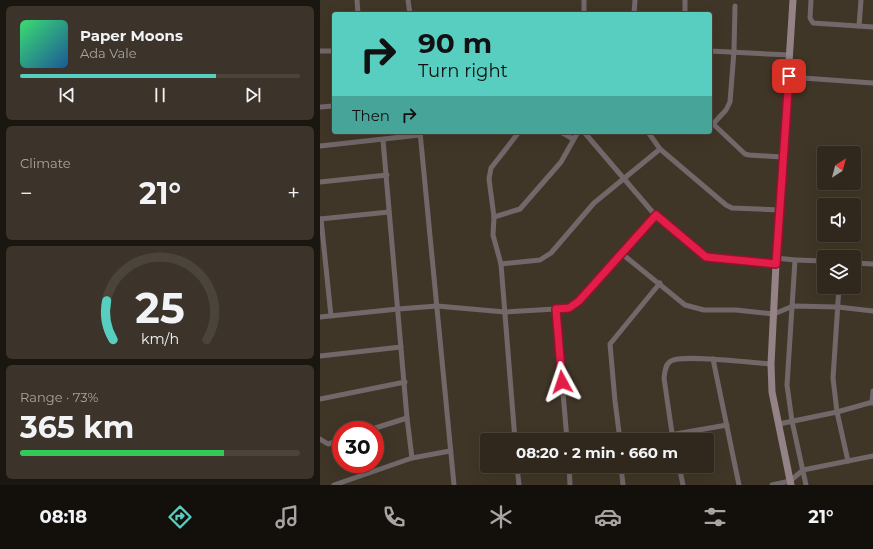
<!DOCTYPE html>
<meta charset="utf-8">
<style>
body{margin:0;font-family:Montserrat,sans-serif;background:#3c342a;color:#f1f3f6;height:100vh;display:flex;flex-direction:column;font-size:15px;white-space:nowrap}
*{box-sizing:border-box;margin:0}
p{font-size:13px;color:#a8a6a4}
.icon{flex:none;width:22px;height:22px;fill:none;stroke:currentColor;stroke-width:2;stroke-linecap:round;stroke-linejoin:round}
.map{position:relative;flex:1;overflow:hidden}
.panel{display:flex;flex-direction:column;gap:6px;padding:6px;background:#1a1610;width:320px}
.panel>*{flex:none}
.guide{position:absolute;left:12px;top:12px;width:380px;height:122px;border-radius:4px;box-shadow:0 4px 16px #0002,0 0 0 1px #4b443b;background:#58cec0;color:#111;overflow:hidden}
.needle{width:26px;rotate:36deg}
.fabs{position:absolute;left:497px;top:146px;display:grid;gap:8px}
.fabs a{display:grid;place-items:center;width:44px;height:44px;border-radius:4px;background:#30281d;box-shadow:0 4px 16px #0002,0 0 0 1px #4b443b;font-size:20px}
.speed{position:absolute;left:12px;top:421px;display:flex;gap:8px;font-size:20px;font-weight:700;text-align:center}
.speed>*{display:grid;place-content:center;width:52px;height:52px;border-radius:50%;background:#30281d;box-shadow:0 4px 16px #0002,0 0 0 1px #4b443b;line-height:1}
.speed .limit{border:6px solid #d22;background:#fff;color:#111}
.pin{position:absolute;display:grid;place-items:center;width:34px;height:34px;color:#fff;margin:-17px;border-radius:8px;box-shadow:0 2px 6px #0006}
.me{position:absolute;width:44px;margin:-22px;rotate:355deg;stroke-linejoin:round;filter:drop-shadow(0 0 3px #0008)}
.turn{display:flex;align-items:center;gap:14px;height:84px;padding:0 20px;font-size:18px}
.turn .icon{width:52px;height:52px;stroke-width:2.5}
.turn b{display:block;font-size:28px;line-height:34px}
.then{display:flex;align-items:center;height:38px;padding:0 20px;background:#0003;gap:8px;font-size:15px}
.big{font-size:30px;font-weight:700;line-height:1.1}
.panel .tile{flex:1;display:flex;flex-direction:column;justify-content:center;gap:6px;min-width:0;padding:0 14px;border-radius:6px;background:#3c342a}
.panel .dial{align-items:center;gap:0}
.dial svg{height:104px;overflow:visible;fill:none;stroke:#4b443b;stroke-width:7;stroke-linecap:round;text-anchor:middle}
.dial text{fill:#f1f3f6;stroke:none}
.song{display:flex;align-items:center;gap:12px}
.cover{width:48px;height:48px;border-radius:6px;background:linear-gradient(135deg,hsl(140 70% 55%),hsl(210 70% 35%))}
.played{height:4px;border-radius:2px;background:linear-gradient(90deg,#58cec0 70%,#4b443b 70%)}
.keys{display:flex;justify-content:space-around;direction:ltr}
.heat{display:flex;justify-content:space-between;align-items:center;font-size:22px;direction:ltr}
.charge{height:6px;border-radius:3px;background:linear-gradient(90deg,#34c759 73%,#4b443b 0)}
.trip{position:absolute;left:160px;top:433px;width:234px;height:40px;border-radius:4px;background:#30281d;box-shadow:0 4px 16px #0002,0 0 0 1px #4b443b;font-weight:700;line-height:40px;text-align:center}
.tab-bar{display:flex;height:64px;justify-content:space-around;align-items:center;background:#13100c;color:#a8a6a4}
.tab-bar .icon{width:28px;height:28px}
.tab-bar .on{color:#58cec0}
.tab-bar b{font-size:18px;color:#f1f3f6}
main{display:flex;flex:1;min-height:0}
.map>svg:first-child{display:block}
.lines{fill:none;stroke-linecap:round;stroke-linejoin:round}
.street{stroke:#72686a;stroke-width:5}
.secondary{stroke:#938386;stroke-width:7}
.route-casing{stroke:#92132f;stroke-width:10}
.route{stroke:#e11d48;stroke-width:7}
</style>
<main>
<section class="panel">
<div class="tile">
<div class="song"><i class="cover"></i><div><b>Paper Moons</b><p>Ada Vale</p></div></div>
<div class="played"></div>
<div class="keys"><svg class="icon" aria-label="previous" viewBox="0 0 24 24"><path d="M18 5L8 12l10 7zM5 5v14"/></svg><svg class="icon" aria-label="pause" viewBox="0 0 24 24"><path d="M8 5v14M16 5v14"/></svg><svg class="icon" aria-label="next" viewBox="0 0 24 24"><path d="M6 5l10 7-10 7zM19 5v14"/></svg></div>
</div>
<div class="tile"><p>Climate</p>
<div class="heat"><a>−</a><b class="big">21°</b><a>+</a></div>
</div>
<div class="tile dial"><svg viewBox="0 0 100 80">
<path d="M14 69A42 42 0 1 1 86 69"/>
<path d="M14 69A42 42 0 0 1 9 39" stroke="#58cec0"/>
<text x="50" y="56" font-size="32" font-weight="700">25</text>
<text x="50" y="72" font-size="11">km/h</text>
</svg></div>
<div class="tile"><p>Range · 73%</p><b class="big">365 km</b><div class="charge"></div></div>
</section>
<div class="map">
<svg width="553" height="485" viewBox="0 0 553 485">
<rect width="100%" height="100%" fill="#403627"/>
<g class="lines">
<g class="street">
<path d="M37 0 38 14"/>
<path d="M88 0 90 14"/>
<path d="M365 0V14"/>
<path d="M491 0 490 18 493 23 553 27"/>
<path d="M264 14V0"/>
<path d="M314 14 315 0"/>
<path d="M539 26 541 0"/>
<path d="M0 51H14"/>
<path d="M390 51 469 55"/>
<path d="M469 77 553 83"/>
<path d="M0 107 14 106"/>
<path d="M390 121 425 154 429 155 462 157"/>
<path d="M393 124 406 110 410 102 414 51 415 6"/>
<path d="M100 132 134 485"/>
<path d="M241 132 253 139"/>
<path d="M264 132 335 215 382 255 391 258 456 264"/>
<path d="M328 132 340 149 406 205 412 208 460 210"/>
<path d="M63 140 87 418 92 458"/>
<path d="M0 146 100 135"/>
<path d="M0 182 67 175"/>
<path d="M174 217 200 209 241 162 258 132"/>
<path d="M0 219 69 212"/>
<path d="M1 219 11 316"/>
<path d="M301 253 365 305 384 310H416L454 314 473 306 518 307 553 311"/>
<path d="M456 258 475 260 467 385 472 421 486 485"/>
<path d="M475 260 504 261"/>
<path d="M534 263 553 264"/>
<path d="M181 264 220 260 231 253 274 203 340 149"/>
<path d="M519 287 513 378 517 412 528 461"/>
<path d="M236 309 247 440"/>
<path d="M0 317 78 309 117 306 185 312 236 309 249 308 259 301 335 215"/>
<path d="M0 356 81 347"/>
<path d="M393 359 419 485"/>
<path d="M0 399 85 382"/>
<path d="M552 403 553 391"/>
<path d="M459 424 517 412 553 402"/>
<path d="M49 430 87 418"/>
<path d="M0 439 8 444 21 440"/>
<path d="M195 440 181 264 173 235 174 217 169 179 171 168 199 132"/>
<path d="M300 440 295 401 290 344 340 283"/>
<path d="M321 440 407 425"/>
<path d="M353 440 344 378C345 372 345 364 351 361 362 354 434 363 451 364"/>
<path d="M197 466 199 485"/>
<path d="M249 466 250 485"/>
<path d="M301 466 303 485"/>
<path d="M359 466 363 485"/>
<path d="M14 485 92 458 130 451"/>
<path d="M452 485 470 481 483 470 553 456"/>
</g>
<path class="secondary" d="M471 485 452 392 451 364 456 264 473 0"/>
</g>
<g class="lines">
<g class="route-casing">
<path id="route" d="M242 382 236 309 249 308 259 301 336 215 386 257 456 264 469 76"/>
</g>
<use href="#route" class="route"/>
</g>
</svg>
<div class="fabs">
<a><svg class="needle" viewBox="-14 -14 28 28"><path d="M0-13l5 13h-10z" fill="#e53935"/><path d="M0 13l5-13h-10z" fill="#a8a6a4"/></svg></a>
<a><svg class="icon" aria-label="sound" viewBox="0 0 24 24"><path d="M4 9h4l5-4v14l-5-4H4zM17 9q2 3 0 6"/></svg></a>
<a><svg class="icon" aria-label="layers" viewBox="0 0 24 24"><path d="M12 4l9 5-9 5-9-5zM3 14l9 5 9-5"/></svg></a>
</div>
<div class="speed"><div class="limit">30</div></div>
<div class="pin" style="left:469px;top:76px;background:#d93025"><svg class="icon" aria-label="arrive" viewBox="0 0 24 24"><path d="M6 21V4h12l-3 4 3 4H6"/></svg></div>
<svg class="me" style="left:242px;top:382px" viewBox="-20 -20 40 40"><path d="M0-17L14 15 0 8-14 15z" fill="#e11d48" stroke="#fff" stroke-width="4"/></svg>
<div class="trip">08:20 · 2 min · 660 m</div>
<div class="guide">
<div class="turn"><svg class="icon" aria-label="right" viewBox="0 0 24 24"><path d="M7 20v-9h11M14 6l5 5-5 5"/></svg><div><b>90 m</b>Turn right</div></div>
<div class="then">Then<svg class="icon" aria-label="right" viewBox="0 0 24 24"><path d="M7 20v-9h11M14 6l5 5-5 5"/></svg></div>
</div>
</div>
</main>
<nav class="tab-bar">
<b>08:18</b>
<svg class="icon on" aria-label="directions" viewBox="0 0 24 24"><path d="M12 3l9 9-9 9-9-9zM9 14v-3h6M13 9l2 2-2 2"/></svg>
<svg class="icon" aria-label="music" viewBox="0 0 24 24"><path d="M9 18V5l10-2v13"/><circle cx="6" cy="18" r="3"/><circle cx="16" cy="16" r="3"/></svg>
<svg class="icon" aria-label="phone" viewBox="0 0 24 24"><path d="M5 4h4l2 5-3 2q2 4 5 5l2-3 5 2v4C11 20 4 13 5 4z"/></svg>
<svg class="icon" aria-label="climate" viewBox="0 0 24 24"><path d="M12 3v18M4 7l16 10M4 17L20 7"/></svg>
<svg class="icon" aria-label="car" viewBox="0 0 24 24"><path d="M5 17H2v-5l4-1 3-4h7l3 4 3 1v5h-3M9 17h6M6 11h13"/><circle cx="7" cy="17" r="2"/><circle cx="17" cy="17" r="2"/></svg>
<svg class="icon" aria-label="filters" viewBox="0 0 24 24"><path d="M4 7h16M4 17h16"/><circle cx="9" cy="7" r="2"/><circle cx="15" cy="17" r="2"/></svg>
<b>21°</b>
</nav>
